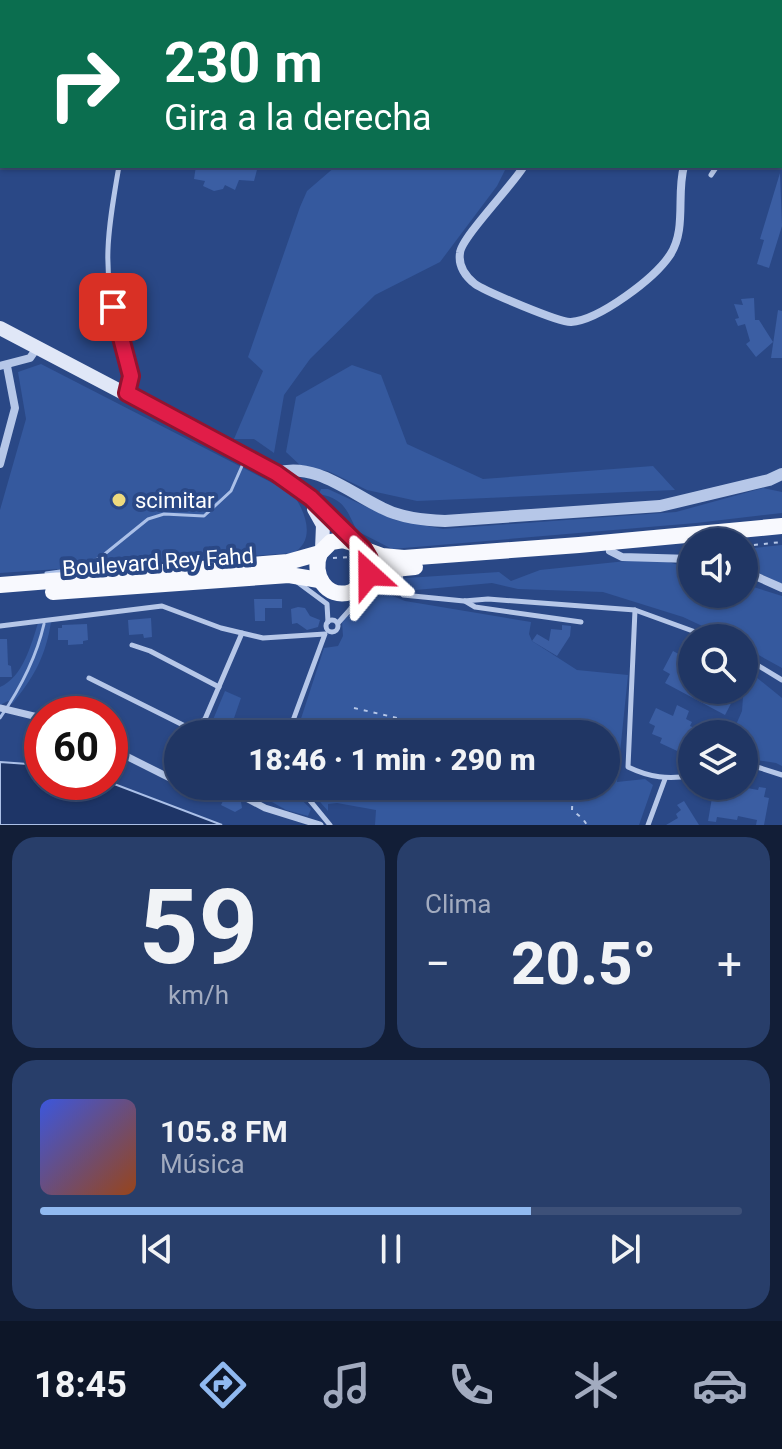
<!DOCTYPE html>
<html lang="es">
<meta charset="utf-8">
<style>
body{margin:0;font-family:Roboto,sans-serif;background:#283e6a;color:#f1f3f6;height:100vh;display:flex;flex-direction:column;font-size:30px;white-space:nowrap}
*{box-sizing:border-box;margin:0}
p{font-size:26px;color:#a2abbf}
.icon{flex:none;width:44px;height:44px;fill:none;stroke:currentColor;stroke-width:2;stroke-linecap:round;stroke-linejoin:round}
.map{position:relative;height:825px;overflow:hidden}
.panel{display:flex;flex-direction:column;gap:12px;padding:12px;background:#121e37;flex:1}
.panel>*{flex:none}
.guide{position:absolute;left:0px;top:0px;width:782px;height:168px;box-shadow:0 2px 6px #0004,0 0 0 2px #3d5078;background:#0b6e4f;color:#fff;overflow:hidden}
.tools{position:absolute;left:678px;top:528px;display:grid;gap:16px}
.tools a{display:grid;place-items:center;width:80px;height:80px;border-radius:50%;background:#203664;box-shadow:0 2px 6px #0004,0 0 0 2px #3d5078;font-size:40px}
.speed{position:absolute;left:24px;top:696px;display:flex;gap:16px;font-size:40px;font-weight:700;text-align:center}
.speed>*{display:grid;place-content:center;width:104px;height:104px;border-radius:50%;background:#203664;box-shadow:0 2px 6px #0004,0 0 0 2px #3d5078;line-height:1}
.speed .limit{border:12px solid #d22;background:#fff;color:#111}
.pin{position:absolute;display:grid;place-items:center;width:68px;height:68px;color:#fff;margin:-34px;border-radius:16px;box-shadow:0 4px 12px #0006}
.me{position:absolute;width:88px;margin:-44px;rotate:336deg;stroke-linejoin:round;filter:drop-shadow(0 0 6px #0008)}
.turn{display:flex;align-items:center;gap:28px;height:168px;padding:0 32px;font-size:36px}
.turn .icon{width:104px;height:104px;stroke-width:2.5}
.turn b{display:block;font-size:56px;line-height:68px}
.big{font-size:60px;font-weight:800;line-height:1.1}
.panel .tile{flex:1;display:flex;flex-direction:column;justify-content:center;gap:12px;min-width:0;padding:0 28px;border-radius:24px;background:#283e6a}
.panel .dial{align-items:center;gap:0}
.dial b{font-size:104px;line-height:1}
.song{display:flex;align-items:center;gap:24px}
.cover{width:96px;height:96px;border-radius:12px;background:linear-gradient(135deg,hsl(230 70% 55%),hsl(20 70% 35%))}
.played{height:8px;border-radius:4px;background:linear-gradient(90deg,#90b9f0 70%,#3d5078 70%)}
.keys{display:flex;justify-content:space-around;direction:ltr}
.heat{display:flex;justify-content:space-between;align-items:center;font-size:44px;direction:ltr}
.panel .tiles{flex:1;display:grid;gap:12px;grid-template-columns:1fr 1fr}
.tile:last-child{grid-column:span 2}
.trip{position:absolute;left:164px;top:720px;width:456px;height:80px;border-radius:40px;background:#203664;box-shadow:0 2px 6px #0004,0 0 0 2px #3d5078;font-weight:800;line-height:80px;text-align:center}
.dock{display:flex;height:128px;justify-content:space-around;align-items:center;background:#0d1628;color:#a2abbf}
.dock .icon{width:56px;height:56px}
.dock .current{color:#90b9f0}
.dock b{font-size:36px;color:#f1f3f6}
.map>svg:first-child{display:block}
.green{fill:#35599e}
.water{fill:#1e3567;stroke:#abc0e8;stroke-width:2}
.lines{fill:none;stroke-linecap:round;stroke-linejoin:round}
.stream{stroke:#abc0e8;stroke-width:3}
.building{fill:#3b5ea3}
.path{stroke:#b6c7e8;stroke-width:2;stroke-dasharray:4 6;stroke-linecap:butt}
.service{stroke:#b6c7e8;stroke-width:5}
.pedestrian{stroke:#b6c7e8;stroke-width:7}
.minor{stroke:#b6c7e8;stroke-width:8}
.tertiary{stroke:#b6c7e8;stroke-width:12}
.secondary{stroke:#e0e7f7;stroke-width:14}
.primary{stroke:#f8f9fe;stroke-width:16}
.route-casing{stroke:#92132f;stroke-width:20}
.route{stroke:#e11d48;stroke-width:14}
.poi-dot{fill:#eeda7e;stroke:#2a4886;stroke-width:3}
.labels{text-anchor:middle;dominant-baseline:central;stroke-width:8;stroke-linejoin:round;paint-order:stroke}
.poi-label{font-size:22px;fill:#fff;stroke:#2a4886;text-anchor:start}
.street-label{font-size:22px;fill:#fff;stroke:#2a4886}
</style>
<div class="map">
<svg width="782" height="825" viewBox="0 0 782 825">
<rect width="100%" height="100%" fill="#2a4886"/>
<g class="green">
<path d="M336 166H507L497 186 440 262 375 295 310 359 284 395 274 453 254 439H234L263 371 248 357 300 207 307 191Z"/>
<path d="M41 364 292 493C305 510 317 540 293 553L0 573V510L26 419 18 372Z"/>
<path d="M352 365 381 375 407 444 483 479 653 466 675 490 417 501 367 490 328 471 302 467 286 452 296 397Z"/>
<path d="M763 488 782 492V513L696 523 392 549 357 531C347 511 345 499 319 494L321 489H328L395 520 443 529 676 512Z"/>
<path d="M782 545V584L744 566V549Z"/>
<path d="M655 558 692 569V594H744V584L782 596V668L744 647V638H728L683 617 603 592 518 589 492 583 416 590 391 579 499 572 511 581 540 570Z"/>
<path d="M380 583 388 594 405 601 531 622 529 634 532 641 577 670 628 675 617 782 645 779 653 785 639 825H375L376 810 337 803 328 804V811L306 786H606V734H296L324 648 338 646 343 636 342 622 357 585Z"/>
<path d="M51 622C46 655 34 678 12 704L8 701 0 705V687C23 677 31 645 38 623Z"/>
<path d="M745 668 782 698V766L776 763 744 758V734H732L742 711Z"/>
<path d="M225 691 241 698 233 721 264 734H207Z"/>
<path d="M244 786H287L311 809 308 816 286 810Z"/>
</g>
<path class="water" d="M0 762 42 765V782H109L222 825H0Z"/>
<g class="lines">
<g class="stream">
<path d="M46 573 81 568 101 557 148 519 164 514 204 516 231 491 242 466"/>
<path d="M0 718C20 689 36 659 44 624"/>
</g>
</g>
<g class="building">
<path d="M196 166H258L254 181 239 180 235 190 225 185 223 189 214 191 203 186 205 181 194 179Z"/>
<path d="M780 173 782 226 769 268 757 264 764 240 760 239Z"/>
<path d="M754 298 755 320H759L773 342 756 357 746 344 750 341 745 324 738 326 735 319 739 318 734 304 743 305 741 299Z"/>
<path d="M778 310 782 311V358H771Z"/>
<path d="M254 599H282V608H265V621H255Z"/>
<path d="M298 607 305 608 310 616 320 620 318 627 307 630 297 623 292 624 291 609Z"/>
<path d="M151 618 152 637 144 638 143 634 129 635 128 620Z"/>
<path d="M87 624 88 640 83 641V644L68 645V640H58V628H62V625Z"/>
<path d="M562 625 571 626 570 636 557 656 532 641 537 634 549 641 551 629 562 630Z"/>
<path d="M0 639H7L8 665 11 666 12 677H0Z"/>
<path d="M673 651 692 661V690H738L725 715 665 683 670 674 663 670Z"/>
<path d="M677 705 689 711 686 719 692 722 690 726 708 734H692V747L688 756 660 743 662 738 652 734 655 726 649 723 656 708 673 716Z"/>
<path d="M203 786 241 802 242 808 235 812 221 805 224 799 201 793Z"/>
<path d="M742 787 758 790 759 787 766 788 764 797 769 798 764 825H756L757 820 738 816 737 820 717 817 716 822 708 821 713 792 719 793 720 788 741 790Z"/>
<path d="M684 801 699 825H666L678 818 676 814 681 810 677 805Z"/>
</g>
<g class="lines">
<g class="path">
<path d="M744 546 782 542"/>
<path d="M333 558 350 557"/>
<path d="M354 708 467 734"/>
<path d="M573 786 572 810 583 819 587 825"/>
</g>
<g class="service">
<path d="M113 0V2"/>
<path d="M119 166C108 230 101 267 118 332 123 351 135 373 127 392"/>
<path d="M711 175 717 166"/>
<path d="M400 573 403 595 464 601 488 599 635 610 712 638"/>
<path d="M296 581 327 604 328 622"/>
<path d="M465 601 475 607 581 622"/>
<path d="M635 610 628 767C651 778 667 779 692 776"/>
<circle cx="332" cy="626" r="6"/>
<path d="M338 623 355 604 390 576"/>
<path d="M0 626 162 606 221 628 263 638 325 634 288 734"/>
<path d="M132 645 150 651 219 687"/>
<path d="M744 657 782 680"/>
<path d="M89 678 185 726H195L205 719 242 633"/>
<path d="M744 767 754 766 782 775"/>
<path d="M298 786 330 825"/>
<path d="M648 825 665 779"/>
</g>
<g class="pedestrian">
<path d="M0 708 42 718"/>
<path d="M110 748 178 782"/>
<path d="M217 786 233 791 265 808 320 825"/>
</g>
<g class="minor">
<path d="M741 0V2"/>
<path d="M541 2V0"/>
<path d="M780 78 782 80"/>
<path d="M524 166C512 186 461 238 460 253 458 266 465 276 475 284 485 291 560 323 571 322 599 320 654 279 670 255 687 229 676 195 684 166"/>
<path d="M0 366 30 358 37 348"/>
<path d="M0 464 15 408 7 366"/>
<path d="M610 551 622 557 692 559"/>
<path d="M744 571 782 588"/>
</g>
<path class="tertiary" d="M276 473C314 461 350 493 382 508 401 518 424 520 445 521L660 506 769 480 782 474"/>
<g class="secondary">
<path d="M0 328 276 473 311 498 359 545"/>
<path d="M314 509 323 525 322 549"/>
</g>
<g class="primary">
<path d="M363 549 382 556 404 558 579 545 782 526"/>
<path d="M320 553C311 574 326 600 351 592 359 589 360 585 366 580 379 570 400 568 415 567"/>
<path d="M0 585 288 562 320 553 331 542 343 540 359 545 368 557"/>
<path d="M53 592 289 575 319 580"/>
</g>
</g>
<g class="lines">
<g class="route-casing">
<path id="route" d="M113 307 131 376 127 393 276 473 311 498 363 549 369 559V574"/>
</g>
<use href="#route" class="route"/>
</g>
<circle class="poi-dot" cx="119" cy="500" r="8"/>
<g class="labels">
<g class="poi-label">
<text x="135" y="500">scimitar</text>
</g>
<g class="street-label">
<text transform="translate(158 562) rotate(-4)">Boulevard Rey Fahd</text>
</g>
</g>
</svg>
<div class="tools">
<a><svg class="icon" aria-label="sound" viewBox="0 0 24 24"><path d="M4 9h4l5-4v14l-5-4H4zM17 9q2 3 0 6"/></svg></a>
<a><svg class="icon" aria-label="search" viewBox="0 0 24 24"><circle cx="10" cy="10" r="6"/><path d="M15 15l6 6"/></svg></a>
<a><svg class="icon" aria-label="layers" viewBox="0 0 24 24"><path d="M12 4l9 5-9 5-9-5zM3 14l9 5 9-5"/></svg></a>
</div>
<div class="speed"><div class="limit">60</div></div>
<div class="pin" style="left:113px;top:307px;background:#d93025"><svg class="icon" aria-label="arrive" viewBox="0 0 24 24"><path d="M6 21V4h12l-3 4 3 4H6"/></svg></div>
<svg class="me" style="left:369px;top:574px" viewBox="-20 -20 40 40"><path d="M0-17L14 15 0 8-14 15z" fill="#e11d48" stroke="#fff" stroke-width="4"/></svg>
<div class="trip">18:46 · 1 min · 290 m</div>
<div class="guide">
<div class="turn"><svg class="icon" aria-label="right" viewBox="0 0 24 24"><path d="M7 20v-9h11M14 6l5 5-5 5"/></svg><div><b>230 m</b>Gira a la derecha</div></div>
</div>
</div>
<section class="panel">
<div class="tiles">
<div class="tile dial"><b>59</b><p>km/h</p></div>
<div class="tile"><p>Clima</p>
<div class="heat"><a>−</a><b class="big">20.5°</b><a>+</a></div>
</div>
<div class="tile">
<div class="song"><i class="cover"></i><div><b>105.8 FM</b><p>Música</p></div></div>
<div class="played"></div>
<div class="keys"><svg class="icon" aria-label="previous" viewBox="0 0 24 24"><path d="M18 5L8 12l10 7zM5 5v14"/></svg><svg class="icon" aria-label="pause" viewBox="0 0 24 24"><path d="M8 5v14M16 5v14"/></svg><svg class="icon" aria-label="next" viewBox="0 0 24 24"><path d="M6 5l10 7-10 7zM19 5v14"/></svg></div>
</div>
</div>
</section>
<nav class="dock">
<b>18:45</b>
<svg class="icon current" aria-label="directions" viewBox="0 0 24 24"><path d="M12 3l9 9-9 9-9-9zM9 14v-3h6M13 9l2 2-2 2"/></svg>
<svg class="icon" aria-label="music" viewBox="0 0 24 24"><path d="M9 18V5l10-2v13"/><circle cx="6" cy="18" r="3"/><circle cx="16" cy="16" r="3"/></svg>
<svg class="icon" aria-label="phone" viewBox="0 0 24 24"><path d="M5 4h4l2 5-3 2q2 4 5 5l2-3 5 2v4C11 20 4 13 5 4z"/></svg>
<svg class="icon" aria-label="climate" viewBox="0 0 24 24"><path d="M12 3v18M4 7l16 10M4 17L20 7"/></svg>
<svg class="icon" aria-label="car" viewBox="0 0 24 24"><path d="M5 17H2v-5l4-1 3-4h7l3 4 3 1v5h-3M9 17h6M6 11h13"/><circle cx="7" cy="17" r="2"/><circle cx="17" cy="17" r="2"/></svg>
</nav>
